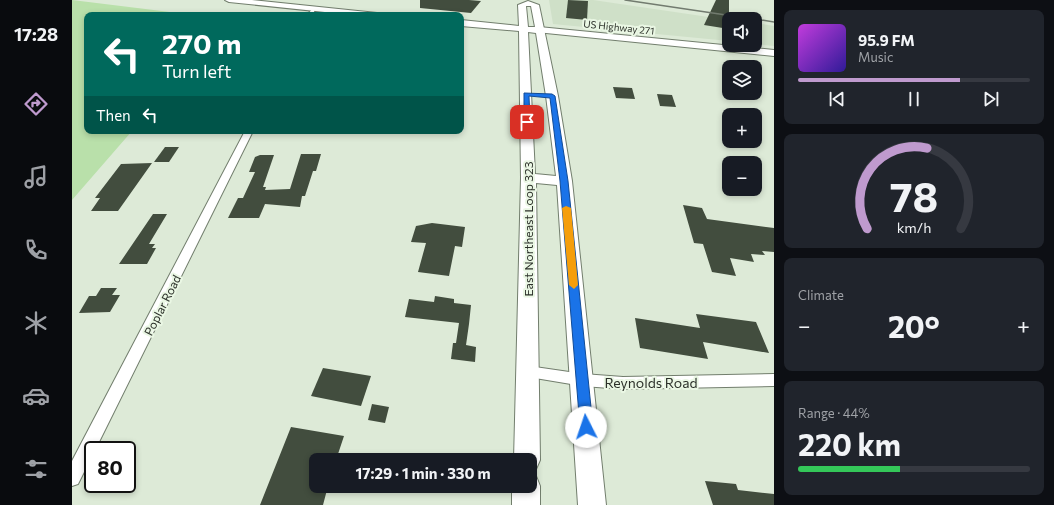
<!DOCTYPE html>
<meta charset="utf-8">
<style>
body{margin:0;font-family:Commissioner,sans-serif;background:#20242c;color:#f1f3f6;height:100vh;display:flex;flex-direction:column;font-size:15px;white-space:nowrap}
*{box-sizing:border-box;margin:0}
p{font-size:13px;color:#9ea1a6}
.icon{flex:none;width:22px;height:22px;fill:none;stroke:currentColor;stroke-width:2;stroke-linecap:round;stroke-linejoin:round}
.map{position:relative;flex:1;overflow:hidden}
.panel{display:flex;flex-direction:column;gap:10px;padding:10px;background:#0d0f14;width:280px}
.panel>*{flex:none}
.top-card{position:absolute;left:12px;top:12px;width:380px;height:122px;border-radius:8px;box-shadow:0 2px 6px #0003;background:#00695c;color:#fff;overflow:hidden}
.tools{position:absolute;left:650px;top:12px;display:grid;gap:8px}
.tools a{display:grid;place-items:center;width:40px;height:40px;border-radius:8px;background:#171b24;box-shadow:0 2px 6px #0003;font-size:20px}
.speed{position:absolute;left:12px;top:441px;display:flex;gap:8px;font-size:20px;font-weight:700;text-align:center}
.speed>*{display:grid;place-content:center;width:52px;height:52px;border-radius:50%;background:#171b24;box-shadow:0 2px 6px #0003;line-height:1}
.speed .limit{border:2px solid #111;border-radius:6px;background:#fff;color:#111}
.pin{position:absolute;display:grid;place-items:center;width:34px;height:34px;color:#fff;margin:-17px;border-radius:8px;box-shadow:0 2px 6px #0006}
.me{position:absolute;width:44px;margin:-22px;rotate:356deg;stroke-linejoin:round;filter:drop-shadow(0 0 3px #0008)}
.turn{display:flex;align-items:center;gap:14px;height:84px;padding:0 12px;font-size:18px}
.turn .icon{width:52px;height:52px;stroke-width:2.5}
.turn b{display:block;font-size:28px;line-height:34px}
.then{display:flex;align-items:center;height:38px;padding:0 12px;background:#0003;gap:8px;font-size:15px}
.big{font-size:30px;font-weight:700;line-height:1.1}
.panel .card{flex:1;display:flex;flex-direction:column;justify-content:center;gap:6px;min-width:0;padding:0 14px;border-radius:8px;background:#20242c}
.panel .dial{align-items:center;gap:0}
.dial svg{height:104px;overflow:visible;fill:none;stroke:#363941;stroke-width:7;stroke-linecap:round;text-anchor:middle}
.dial text{fill:#f1f3f6;stroke:none}
.song{display:flex;align-items:center;gap:12px}
.cover{width:48px;height:48px;border-radius:6px;background:linear-gradient(135deg,hsl(290 70% 55%),hsl(250 70% 35%))}
.played{height:4px;border-radius:2px;background:linear-gradient(90deg,#bf9ace 70%,#363941 70%)}
.keys{display:flex;justify-content:space-around;direction:ltr}
.heat{display:flex;justify-content:space-between;align-items:center;font-size:22px;direction:ltr}
.charge{height:6px;border-radius:3px;background:linear-gradient(90deg,#34c759 44%,#363941 0)}
.trip{position:absolute;left:237px;top:453px;width:228px;height:40px;border-radius:8px;background:#171b24;box-shadow:0 2px 6px #0003;font-weight:700;line-height:40px;text-align:center}
main{display:flex;flex:1;min-height:0}
.menu{display:flex;flex-direction:column;width:72px;justify-content:space-around;align-items:center;background:#090b0e;color:#9ea1a6}
.menu .icon{width:28px;height:28px}
.menu .on{color:#bf9ace}
.menu b{font-size:18px;color:#f1f3f6}
.map>svg:first-child{display:block}
.built{fill:#cfe0c8}
.green{fill:#b9e0aa}
.building{fill:#424d3e}
.lines{fill:none;stroke-linecap:round;stroke-linejoin:round}
.minor-casing{stroke:#727e6d;stroke-width:2}
.primary-casing{stroke:#727e6d;stroke-width:2}
.trunk-casing{stroke:#727e6d;stroke-width:2}
.minor{fill:#fff;fill-rule:evenodd}
.primary{fill:#fff;fill-rule:evenodd}
.trunk{fill:#fff;fill-rule:evenodd}
.rail{stroke:#727b6f;stroke-width:1.5}
.route{fill:#1a73e8;stroke:#114b97}
.slow{fill:#f59e0b}
.labels{text-anchor:middle;dominant-baseline:central;stroke-width:4;stroke-linejoin:round;paint-order:stroke}
.far-street-label{font-size:10px;fill:#2b3029;stroke:#eaf7e4}
.street-label{font-size:12px;fill:#2b3029;stroke:#eaf7e4}
.near-street-label{font-size:14px;fill:#2b3029;stroke:#eaf7e4}
</style>
<main>
<nav class="menu">
<b>17:28</b>
<svg class="icon on" aria-label="directions" viewBox="0 0 24 24"><path d="M12 3l9 9-9 9-9-9zM9 14v-3h6M13 9l2 2-2 2"/></svg>
<svg class="icon" aria-label="music" viewBox="0 0 24 24"><path d="M9 18V5l10-2v13"/><circle cx="6" cy="18" r="3"/><circle cx="16" cy="16" r="3"/></svg>
<svg class="icon" aria-label="phone" viewBox="0 0 24 24"><path d="M5 4h4l2 5-3 2q2 4 5 5l2-3 5 2v4C11 20 4 13 5 4z"/></svg>
<svg class="icon" aria-label="climate" viewBox="0 0 24 24"><path d="M12 3v18M4 7l16 10M4 17L20 7"/></svg>
<svg class="icon" aria-label="car" viewBox="0 0 24 24"><path d="M5 17H2v-5l4-1 3-4h7l3 4 3 1v5h-3M9 17h6M6 11h13"/><circle cx="7" cy="17" r="2"/><circle cx="17" cy="17" r="2"/></svg>
<svg class="icon" aria-label="filters" viewBox="0 0 24 24"><path d="M4 7h16M4 17h16"/><circle cx="9" cy="7" r="2"/><circle cx="15" cy="17" r="2"/></svg>
</nav>
<div class="map">
<svg width="702" height="505" viewBox="0 0 702 505">
<rect width="100%" height="100%" fill="#ddead7"/>
<g class="built">
<path d="M477 0H521L657 20V41L481 24Z"/>
<path d="M683 23 702 26V46L683 44Z"/>
</g>
<path class="green" d="M0 0 106 13 104 15H15V131H60L0 200Z"/>
<g class="building">
<path d="M348 0H397L409 1 399 13 348 8Z"/>
<path d="M496 0 516 1 515 20 494 18Z"/>
<path d="M644 0H657V29L632 25Z"/>
<path d="M541 87 560 88 563 99 544 98Z"/>
<path d="M585 94 600 95 604 107 588 106Z"/>
<path d="M93 147H107L97 162H82Z"/>
<path d="M229 154H249L244 171H241L233 196H230L228 207 193 204 187 218H156L166 198H171L183 172H177L183 157 188 155H202L191 187H194L193 190 218 189Z"/>
<path d="M80 163 46 211H19L28 198H23L49 164Z"/>
<path d="M611 205 630 208 635 219 702 228V252L690 251 693 255 679 254 682 262 658 258 664 276 640 272 631 244 622 243Z"/>
<path d="M81 214H95L77 244H83L80 248H84L75 264H47Z"/>
<path d="M360 223 393 227 390 247 383 246 377 276 346 272 354 243 339 242 344 226Z"/>
<path d="M29 288H45L40 295H48L38 312 7 313 17 296H24Z"/>
<path d="M363 296 382 299V303L399 305 397 324 388 323 397 324 394 345 404 347 403 362 379 359 381 343H384L387 323 333 317 337 299 362 302Z"/>
<path d="M624 314 684 322 697 353 631 342 636 359 568 348 563 318 628 328Z"/>
<path d="M251 368 299 376 289 406 239 396Z"/>
<path d="M300 404 317 407 313 423 296 420Z"/>
<path d="M219 427 272 436 264 460H244V486H256L251 505H188Z"/>
<path d="M633 481 664 484 666 490 702 494V505H641Z"/>
</g>
<g class="lines">
<g class="minor-casing">
<g id="minor">
<path d="M241 8 243 9 241 15H235Z"/>
<path d="M173 131H181L28 440 23 450H21V454L6 484 0 486V461Z"/>
<path d="M456 366 511 374 551 377 702 374V386L551 389 511 386 451 376 449 372 451 368Z"/>
</g>
</g>
<g class="primary-casing">
<path id="primary" d="M467 27 702 50V56L464 32 463 30Z"/>
</g>
<g class="trunk-casing">
<g id="trunk">
<path d="M153 0H180L305 13 309 15H281L157 2Z"/>
<path d="M456 1 467 5 486 96 500 181 534 505H506L485 185 464 183 468 460 464 469 458 472V460H442L449 178 447 31 389 26V20L447 26 446 5ZM454 6H459L463 27H456ZM456 32 464 33 474 96 484 176 463 174Z"/>
<path d="M458 474 464 476 468 486V505H440V486H458Z"/>
</g>
</g>
<use href="#minor" class="minor"/>
<use href="#primary" class="primary"/>
<use href="#trunk" class="trunk"/>
<g class="rail">
<path d="M553 0 681 19"/>
<path d="M683 19 702 22"/>
</g>
</g>
<path class="route" d="M452 93 480 94 483 96 496 181 521 427 519 431 514 433 510 431 508 427 488 181 478 98 457 96 458 122 455 124 452 122Z"/>
<path class="slow" d="M494 206 499 208 506 285 502 289 497 285 490 208Z"/>
<g class="labels">
<g class="far-street-label">
<text transform="translate(547 27) rotate(6)">US Highway 271</text>
</g>
<g class="street-label">
<text transform="translate(456 229) rotate(-90)">East Northeast Loop 323</text>
<text transform="translate(90 305) rotate(-63)">Poplar Road</text>
</g>
<g class="near-street-label">
<text x="579" y="382">Reynolds Road</text>
</g>
</g>
</svg>
<div class="tools">
<a><svg class="icon" aria-label="sound" viewBox="0 0 24 24"><path d="M4 9h4l5-4v14l-5-4H4zM17 9q2 3 0 6"/></svg></a>
<a><svg class="icon" aria-label="layers" viewBox="0 0 24 24"><path d="M12 4l9 5-9 5-9-5zM3 14l9 5 9-5"/></svg></a>
<a>+</a>
<a>−</a>
</div>
<div class="speed"><div class="limit">80</div></div>
<div class="pin" style="left:455px;top:122px;background:#d93025"><svg class="icon" aria-label="arrive" viewBox="0 0 24 24"><path d="M6 21V4h12l-3 4 3 4H6"/></svg></div>
<svg class="me" style="left:514px;top:427px" viewBox="-20 -20 40 40"><circle r="19" fill="#fff"/><path d="M0-13L10 11 0 6-10 11z" fill="#1a73e8"/></svg>
<div class="trip">17:29 · 1 min · 330 m</div>
<div class="top-card">
<div class="turn"><svg class="icon" aria-label="left" viewBox="0 0 24 24"><path d="M17 20v-9H6M10 6l-5 5 5 5"/></svg><div><b>270 m</b>Turn left</div></div>
<div class="then">Then<svg class="icon" aria-label="left" viewBox="0 0 24 24"><path d="M17 20v-9H6M10 6l-5 5 5 5"/></svg></div>
</div>
</div>
<section class="panel">
<div class="card">
<div class="song"><i class="cover"></i><div><b>95.9 FM</b><p>Music</p></div></div>
<div class="played"></div>
<div class="keys"><svg class="icon" aria-label="previous" viewBox="0 0 24 24"><path d="M18 5L8 12l10 7zM5 5v14"/></svg><svg class="icon" aria-label="pause" viewBox="0 0 24 24"><path d="M8 5v14M16 5v14"/></svg><svg class="icon" aria-label="next" viewBox="0 0 24 24"><path d="M6 5l10 7-10 7zM19 5v14"/></svg></div>
</div>
<div class="card dial"><svg viewBox="0 0 100 80">
<path d="M14 69A42 42 0 1 1 86 69"/>
<path d="M14 69A42 42 0 0 1 60 7" stroke="#bf9ace"/>
<text x="50" y="56" font-size="32" font-weight="700">78</text>
<text x="50" y="72" font-size="11">km/h</text>
</svg></div>
<div class="card"><p>Climate</p>
<div class="heat"><a>−</a><b class="big">20°</b><a>+</a></div>
</div>
<div class="card"><p>Range · 44%</p><b class="big">220 km</b><div class="charge"></div></div>
</section>
</main>
